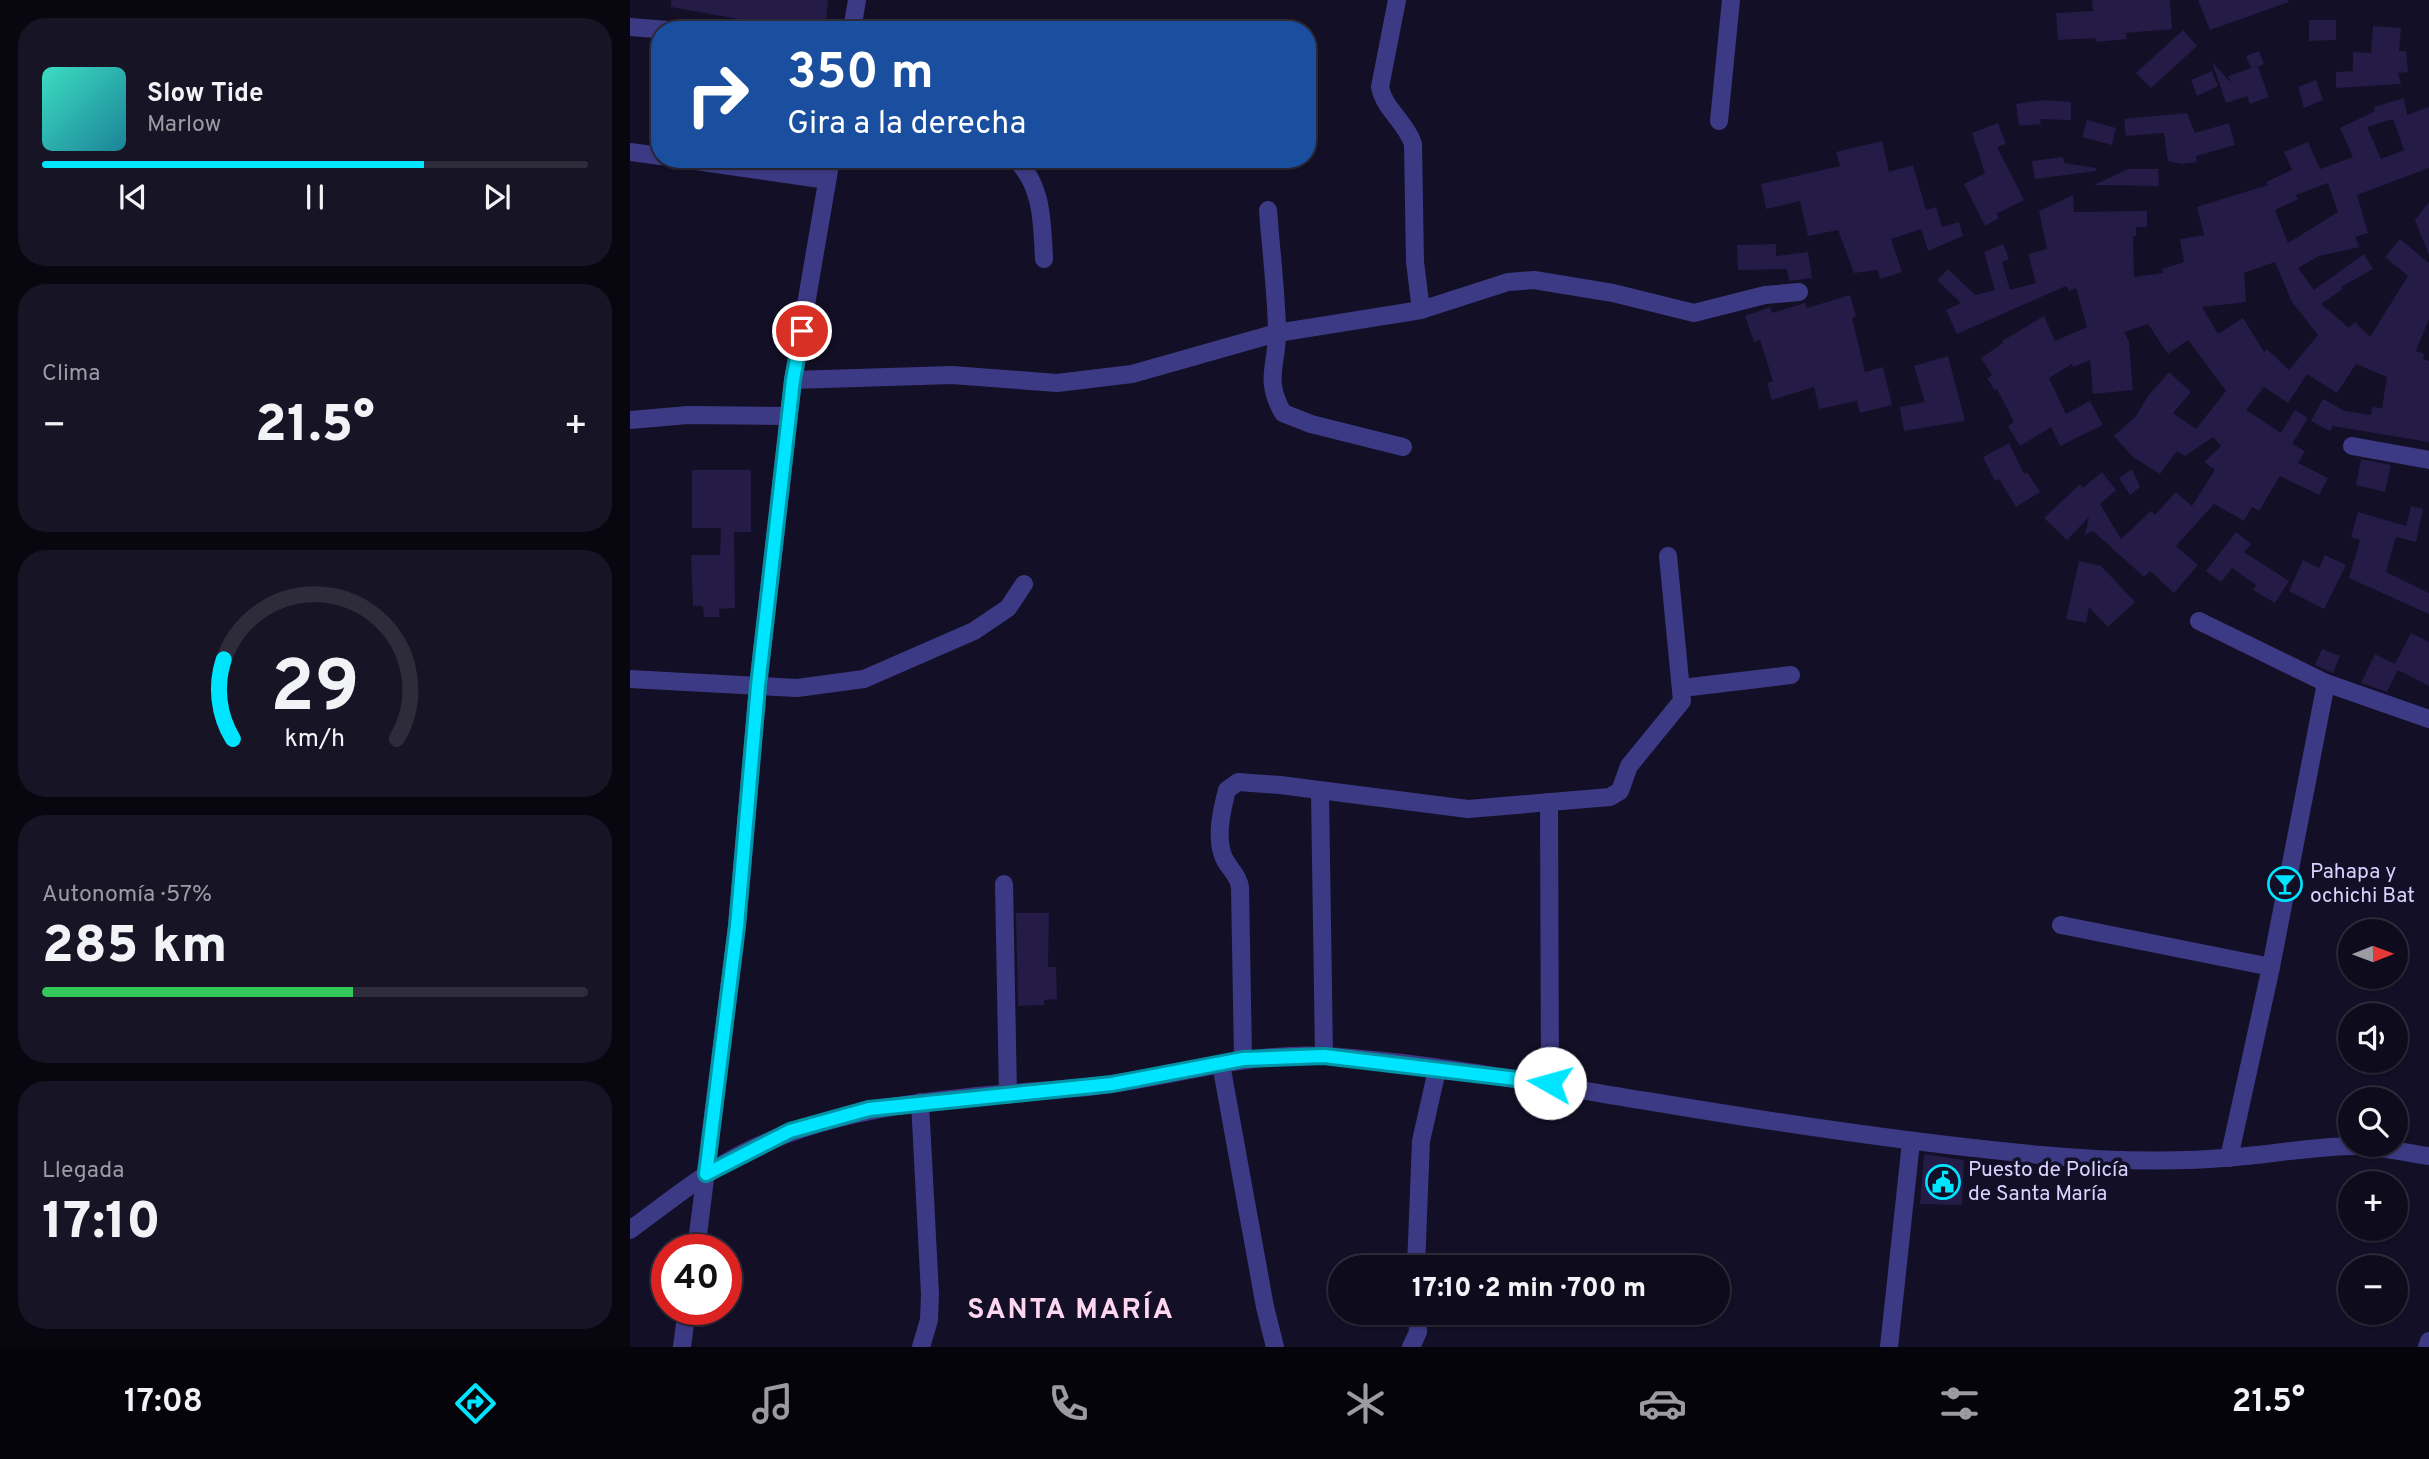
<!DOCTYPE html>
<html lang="es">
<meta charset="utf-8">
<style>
body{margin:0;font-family:Overpass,sans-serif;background:#171425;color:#f1f3f6;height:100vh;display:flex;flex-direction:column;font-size:26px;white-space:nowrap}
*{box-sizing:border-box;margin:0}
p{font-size:23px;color:#9b9ba3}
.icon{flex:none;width:38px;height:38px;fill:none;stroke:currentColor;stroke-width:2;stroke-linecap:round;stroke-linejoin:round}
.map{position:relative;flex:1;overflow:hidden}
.drawer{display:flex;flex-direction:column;gap:18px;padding:18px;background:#08060f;width:630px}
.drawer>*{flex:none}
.guide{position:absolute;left:21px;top:21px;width:665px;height:147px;border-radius:28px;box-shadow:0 2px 5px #0004,0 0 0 2px #2e2b3b;background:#1a4fa0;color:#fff;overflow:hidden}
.needle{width:46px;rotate:89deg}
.buttons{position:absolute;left:1708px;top:919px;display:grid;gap:14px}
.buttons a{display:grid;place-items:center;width:70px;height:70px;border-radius:50%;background:#0e0b1c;box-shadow:0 2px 5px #0004,0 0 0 2px #2e2b3b;font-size:35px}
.speed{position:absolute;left:21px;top:1234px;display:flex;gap:14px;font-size:35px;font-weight:700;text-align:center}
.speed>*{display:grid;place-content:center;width:91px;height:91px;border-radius:50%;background:#0e0b1c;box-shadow:0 2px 5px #0004,0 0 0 2px #2e2b3b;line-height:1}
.speed .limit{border:10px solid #d22;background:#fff;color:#111}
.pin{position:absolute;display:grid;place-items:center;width:60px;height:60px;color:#fff;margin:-30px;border:4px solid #fff;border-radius:50%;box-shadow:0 2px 7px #0007}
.me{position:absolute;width:77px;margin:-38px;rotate:277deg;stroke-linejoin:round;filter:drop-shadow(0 0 5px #0008)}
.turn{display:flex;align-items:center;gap:24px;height:147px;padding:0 21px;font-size:32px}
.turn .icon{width:91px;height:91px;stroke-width:2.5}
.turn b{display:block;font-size:49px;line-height:60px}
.big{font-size:52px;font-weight:800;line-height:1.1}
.drawer .tile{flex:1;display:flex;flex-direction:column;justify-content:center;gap:10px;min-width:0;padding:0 24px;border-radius:28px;background:#171425}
.drawer .dial{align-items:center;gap:0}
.dial svg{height:182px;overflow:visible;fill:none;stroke:#2e2b3b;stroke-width:7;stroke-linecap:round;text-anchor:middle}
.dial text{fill:#f1f3f6;stroke:none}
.song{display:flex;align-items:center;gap:21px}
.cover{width:84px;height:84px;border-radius:10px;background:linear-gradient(135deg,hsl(170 70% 55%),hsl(190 70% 35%))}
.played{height:7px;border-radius:4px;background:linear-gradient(90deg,#00e5ff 70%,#2e2b3b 70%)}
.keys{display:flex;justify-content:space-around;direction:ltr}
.heat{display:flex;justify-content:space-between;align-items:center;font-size:38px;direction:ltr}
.charge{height:10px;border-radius:5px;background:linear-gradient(90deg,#34c759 57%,#2e2b3b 0)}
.trip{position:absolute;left:698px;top:1255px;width:402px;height:70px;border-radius:35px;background:#0e0b1c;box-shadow:0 2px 5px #0004,0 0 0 2px #2e2b3b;font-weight:800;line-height:70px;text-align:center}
.menu{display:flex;height:112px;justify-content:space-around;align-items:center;background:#06040b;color:#9b9ba3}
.menu .icon{width:49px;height:49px}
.menu .on{color:#00e5ff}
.menu b{font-size:32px;color:#f1f3f6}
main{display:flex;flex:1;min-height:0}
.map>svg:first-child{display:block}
.building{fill:#241b47;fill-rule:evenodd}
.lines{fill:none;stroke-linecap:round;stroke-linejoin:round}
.minor{stroke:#3d3a85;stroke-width:18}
.route-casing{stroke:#0095a6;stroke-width:18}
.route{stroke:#00e5ff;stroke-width:12}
.labels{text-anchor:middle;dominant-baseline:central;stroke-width:7;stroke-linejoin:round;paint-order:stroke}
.poi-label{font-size:21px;fill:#d9d4ff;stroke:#130f26;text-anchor:start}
.district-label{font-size:28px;font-weight:bold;letter-spacing:2px;fill:#ffd6f0;stroke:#130f26}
</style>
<main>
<section class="drawer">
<div class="tile">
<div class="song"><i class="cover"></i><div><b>Slow Tide</b><p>Marlow</p></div></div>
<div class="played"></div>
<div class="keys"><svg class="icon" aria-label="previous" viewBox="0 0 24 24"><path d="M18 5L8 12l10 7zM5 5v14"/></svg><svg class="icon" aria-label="pause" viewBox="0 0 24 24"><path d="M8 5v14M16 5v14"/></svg><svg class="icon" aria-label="next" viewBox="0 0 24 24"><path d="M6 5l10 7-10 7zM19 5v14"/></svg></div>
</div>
<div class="tile"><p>Clima</p>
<div class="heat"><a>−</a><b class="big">21.5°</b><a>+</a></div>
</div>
<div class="tile dial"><svg viewBox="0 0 100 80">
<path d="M14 69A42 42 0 1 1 86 69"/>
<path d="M14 69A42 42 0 0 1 10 34" stroke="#00e5ff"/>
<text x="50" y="56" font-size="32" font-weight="700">29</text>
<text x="50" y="72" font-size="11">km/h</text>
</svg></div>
<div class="tile"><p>Autonomía · 57%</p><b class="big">285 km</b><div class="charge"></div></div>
<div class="tile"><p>Llegada</p><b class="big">17:10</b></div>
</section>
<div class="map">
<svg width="1799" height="1347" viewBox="0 0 1799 1347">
<rect width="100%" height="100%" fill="#130f26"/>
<g class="building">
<path d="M41 0H198L195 30H168L41 7Z"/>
<path d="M1462 0H1540L1542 29 1496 33 1497 39 1466 42 1465 38 1428 40 1426 13 1463 11Z"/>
<path d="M1568 0H1658L1659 2 1580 30Z"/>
<path d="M1679 20H1706V40L1679 41Z"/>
<path d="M1743 26 1771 28 1769 51H1776L1778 72 1768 73 1771 84 1706 88V72L1723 71V52L1741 53Z"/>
<path d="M1553 30 1567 46 1521 88 1506 73Z"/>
<path d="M1629 51 1634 64 1628 67 1639 97 1620 104 1617 96 1596 103 1582 62 1601 83 1598 76 1621 68 1616 56Z"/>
<path d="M1582 71 1588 86 1567 96 1561 80Z"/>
<path d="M1686 80 1693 100 1674 108 1668 87Z"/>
<path d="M1774 98 1777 115 1799 107V168L1727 195 1738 233 1725 237 1730 247 1689 256 1668 268 1684 290 1734 254 1743 269 1711 287 1713 289 1691 304 1719 328 1725 322 1740 337 1778 276 1755 257 1770 239 1799 263V319L1786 351 1794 354 1793 359 1799 361V442L1703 426 1700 431 1681 421 1693 399 1715 411 1741 415 1742 407 1752 408 1757 377 1726 364 1707 393 1677 374 1658 403 1634 387 1616 410 1651 433 1665 410 1678 418 1662 444 1675 451 1668 463 1698 478 1689 495 1650 476 1629 511 1622 507 1614 521 1584 504 1546 546 1568 565 1544 593 1520 571 1514 577 1463 531 1455 535 1459 517 1437 540 1414 518 1450 484 1453 488 1472 472 1486 490 1470 504 1491 539 1521 511 1525 515 1546 492 1562 506 1585 470 1574 462 1591 446 1583 437 1555 456 1547 451 1530 474 1503 457 1484 436 1506 416 1518 396 1539 372 1561 392 1543 413 1566 429 1596 391 1558 340 1538 354 1518 324 1494 332 1499 342 1503 390 1463 394 1460 360 1443 367 1442 364 1419 378 1436 414 1460 401 1473 425 1430 446 1421 427 1390 446 1378 426 1384 422 1367 389 1365 391 1357 378 1362 375 1351 358 1373 343 1372 341 1414 316 1425 341 1457 327 1446 288 1439 291 1436 286 1327 334 1316 310 1331 303 1307 280 1318 269 1345 295 1365 290 1354 252 1373 244 1379 259 1372 262 1380 290 1406 283 1398 254 1417 249 1409 211 1443 195 1444 212 1517 211V227H1506V236H1503L1504 277 1533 273 1532 269 1554 262 1550 239 1574 235 1567 207 1638 185 1636 182 1662 170 1654 152 1678 142 1690 169 1723 157 1710 128 1745 111 1744 107ZM1763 119 1774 150 1751 159 1737 127ZM1698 183 1708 212 1658 243 1645 210 1668 199 1666 195ZM1645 262 1662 302 1688 335 1659 370 1637 349 1634 352 1613 318 1588 334 1572 307 1616 302 1614 273Z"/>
<path d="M1413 100 1441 102V120L1410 119 1411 124 1389 126 1386 104Z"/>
<path d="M1557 113 1565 133 1599 123 1605 145 1566 156 1567 162 1551 164 1538 161 1534 133 1496 136 1494 119Z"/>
<path d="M1457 120 1486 128 1482 145 1452 137Z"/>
<path d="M1368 123 1376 144 1367 147 1394 200 1366 214 1369 218 1355 226 1334 184 1355 173 1342 133Z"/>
<path d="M1252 141 1259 172 1283 165 1296 210 1306 207 1312 227 1329 222 1333 236 1298 251 1291 229 1261 239 1272 272 1250 279 1248 270 1224 273 1208 230 1178 236 1170 201 1136 209 1131 184 1210 166 1206 152Z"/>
<path d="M1433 157 1434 163 1466 168V171L1405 179 1402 161Z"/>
<path d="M1498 169H1528L1529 186 1464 185Z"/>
<path d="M1799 202V255L1785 220Z"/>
<path d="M1146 244V256L1178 252 1182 278 1159 281 1157 269 1108 270 1107 245Z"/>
<path d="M1220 295 1226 316 1222 318 1235 372 1253 367 1262 405 1230 413 1227 401 1189 409 1184 387 1142 400 1137 383 1143 381 1130 340 1124 342 1115 316 1140 307 1142 313 1175 303 1177 308Z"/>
<path d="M1318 356 1335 421 1274 431 1270 407 1295 402 1284 366Z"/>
<path d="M1379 443 1394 474 1397 472 1410 492 1386 507 1369 479 1365 481 1353 457Z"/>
<path d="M1731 459 1761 465 1755 492 1726 485Z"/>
<path d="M1502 469 1510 487 1500 495 1489 478Z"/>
<path d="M62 470H121V532H104L105 608 89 609V617H74L73 606H63L61 555H90L91 528H62Z"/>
<path d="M1781 506 1793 509 1786 542 1766 537 1756 572 1799 593V614L1719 578 1730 540 1721 537 1728 512 1776 526Z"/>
<path d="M1606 532 1621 544 1614 552 1659 581 1645 603 1623 590 1626 585 1602 568 1591 582 1576 571Z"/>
<path d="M1695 555 1716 565 1694 609 1659 591 1673 560 1689 568Z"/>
<path d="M1449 561 1471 566 1505 602 1478 627 1459 607 1456 623 1436 619Z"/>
<path d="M1781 633 1799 642V686L1768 670 1757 692 1731 683 1745 654 1765 664Z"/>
<path d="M1692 649 1710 656 1703 673 1685 665Z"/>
<path d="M386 913H419L418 967H426L427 999 414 1000V1005L388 1006Z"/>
<path d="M1294 1154 1334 1160 1332 1205 1290 1204Z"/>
</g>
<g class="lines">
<g class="minor">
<path d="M767 0 750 87C754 109 776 122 783 144L785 262 791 310"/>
<path d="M0 27 38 30"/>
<path d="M222 30 227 0"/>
<path d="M1089 121 1101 0"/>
<path d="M0 152 30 156"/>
<path d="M52 159 197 180"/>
<path d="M385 159C413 185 412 223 414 259"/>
<path d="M638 210C641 250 646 290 647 329 648 365 633 378 653 413L681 424 773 447"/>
<path d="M163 380 322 375 427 383 502 374 647 333 791 310 878 282 904 280 983 293 1064 313 1135 295 1169 292"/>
<path d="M0 420 58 415 159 416"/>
<path d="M1722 446 1799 460"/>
<path d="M1569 621 1696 683 1799 719"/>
<path d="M0 679 167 688 234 679 344 631 378 608 394 584"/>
<path d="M1052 688 1161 675"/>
<path d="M690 792 694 1056"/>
<path d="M919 802 920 1083"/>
<path d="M374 884 378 1095"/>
<path d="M1431 925 1641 967"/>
<path d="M613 1059 610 887C608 874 599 869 594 858 585 838 592 809 597 790L608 782 650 785 838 809 980 797 990 791 999 766 1052 701 1038 556"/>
<path d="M591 1064 635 1307 645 1347"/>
<path d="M290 1102 300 1294 299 1320 291 1347"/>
<path d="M1599 1158 1641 967 1696 683"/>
<path d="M0 1230C37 1203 73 1173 115 1152 221 1100 341 1097 458 1087 538 1079 615 1051 696 1056 804 1063 911 1084 1017 1101 1148 1123 1279 1143 1411 1155 1476 1161 1541 1163 1606 1157 1645 1154 1686 1146 1726 1146 1750 1146 1775 1153 1799 1156"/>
<path d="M66 1250 107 926 128 686 163 380 201 159"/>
<path d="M786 1267 791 1141 807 1070"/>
<path d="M52 1347 57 1309"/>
<path d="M781 1347 788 1332 787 1312"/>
<path d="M1259 1347 1281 1142"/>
<path d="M1797 1347 1799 1341"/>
</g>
</g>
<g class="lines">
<g class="route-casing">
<path id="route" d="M172 331 163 380 128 686 107 926 76 1174 160 1131 239 1109 482 1084 613 1059 694 1056 920 1083"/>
</g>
<use href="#route" class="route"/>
</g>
<defs>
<g id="bar-ring" transform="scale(1.75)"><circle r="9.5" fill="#130f26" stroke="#00e5ff" stroke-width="1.5"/><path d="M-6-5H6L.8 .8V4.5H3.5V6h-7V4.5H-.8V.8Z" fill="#00e5ff"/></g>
<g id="civic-ring" transform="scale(1.75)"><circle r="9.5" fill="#130f26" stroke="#00e5ff" stroke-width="1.5"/><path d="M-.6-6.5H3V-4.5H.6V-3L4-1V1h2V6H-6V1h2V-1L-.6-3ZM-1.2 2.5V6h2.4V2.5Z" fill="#00e5ff"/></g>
</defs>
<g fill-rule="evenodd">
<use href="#bar-ring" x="1655" y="884"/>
<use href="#civic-ring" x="1313" y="1182"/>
</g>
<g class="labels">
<g class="poi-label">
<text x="1680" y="872">Pahapa y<tspan x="1680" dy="24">ochichi Bat</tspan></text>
<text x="1338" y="1170">Puesto de Policía<tspan x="1338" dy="24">de Santa María</tspan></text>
</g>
<g class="district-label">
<text x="441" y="1311">SANTA MARÍA</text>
</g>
</g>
</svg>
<div class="buttons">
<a><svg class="needle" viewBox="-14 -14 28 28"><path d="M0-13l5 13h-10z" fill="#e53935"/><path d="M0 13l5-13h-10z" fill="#9b9ba3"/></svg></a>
<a><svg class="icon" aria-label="sound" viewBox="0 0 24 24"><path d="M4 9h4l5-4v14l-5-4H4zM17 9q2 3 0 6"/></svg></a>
<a><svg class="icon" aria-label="search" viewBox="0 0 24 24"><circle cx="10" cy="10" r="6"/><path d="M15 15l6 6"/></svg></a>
<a>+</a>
<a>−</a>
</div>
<div class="speed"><div class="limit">40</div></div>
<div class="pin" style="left:172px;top:331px;background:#d93025"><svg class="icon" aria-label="arrive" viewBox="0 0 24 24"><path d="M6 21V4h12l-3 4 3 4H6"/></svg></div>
<svg class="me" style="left:920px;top:1083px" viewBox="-20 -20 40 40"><circle r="19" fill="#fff"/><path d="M0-13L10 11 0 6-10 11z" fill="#00e5ff"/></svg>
<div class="trip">17:10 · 2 min · 700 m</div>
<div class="guide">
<div class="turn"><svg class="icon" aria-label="right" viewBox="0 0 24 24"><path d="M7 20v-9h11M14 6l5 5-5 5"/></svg><div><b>350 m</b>Gira a la derecha</div></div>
</div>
</div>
</main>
<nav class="menu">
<b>17:08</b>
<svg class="icon on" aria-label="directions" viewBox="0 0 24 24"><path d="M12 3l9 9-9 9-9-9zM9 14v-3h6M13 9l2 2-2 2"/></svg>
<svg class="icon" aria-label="music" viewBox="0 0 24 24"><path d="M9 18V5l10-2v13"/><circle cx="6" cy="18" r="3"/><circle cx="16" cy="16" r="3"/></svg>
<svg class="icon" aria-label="phone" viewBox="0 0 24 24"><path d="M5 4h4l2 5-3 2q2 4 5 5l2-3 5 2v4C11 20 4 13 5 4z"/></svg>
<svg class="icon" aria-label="climate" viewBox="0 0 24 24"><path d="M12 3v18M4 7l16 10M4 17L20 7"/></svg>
<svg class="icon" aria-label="car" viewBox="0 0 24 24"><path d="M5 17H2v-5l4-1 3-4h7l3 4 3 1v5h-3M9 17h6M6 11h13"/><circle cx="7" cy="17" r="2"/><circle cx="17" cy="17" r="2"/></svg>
<svg class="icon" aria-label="filters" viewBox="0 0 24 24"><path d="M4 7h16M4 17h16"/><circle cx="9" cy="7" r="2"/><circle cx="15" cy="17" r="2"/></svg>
<b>21.5°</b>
</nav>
